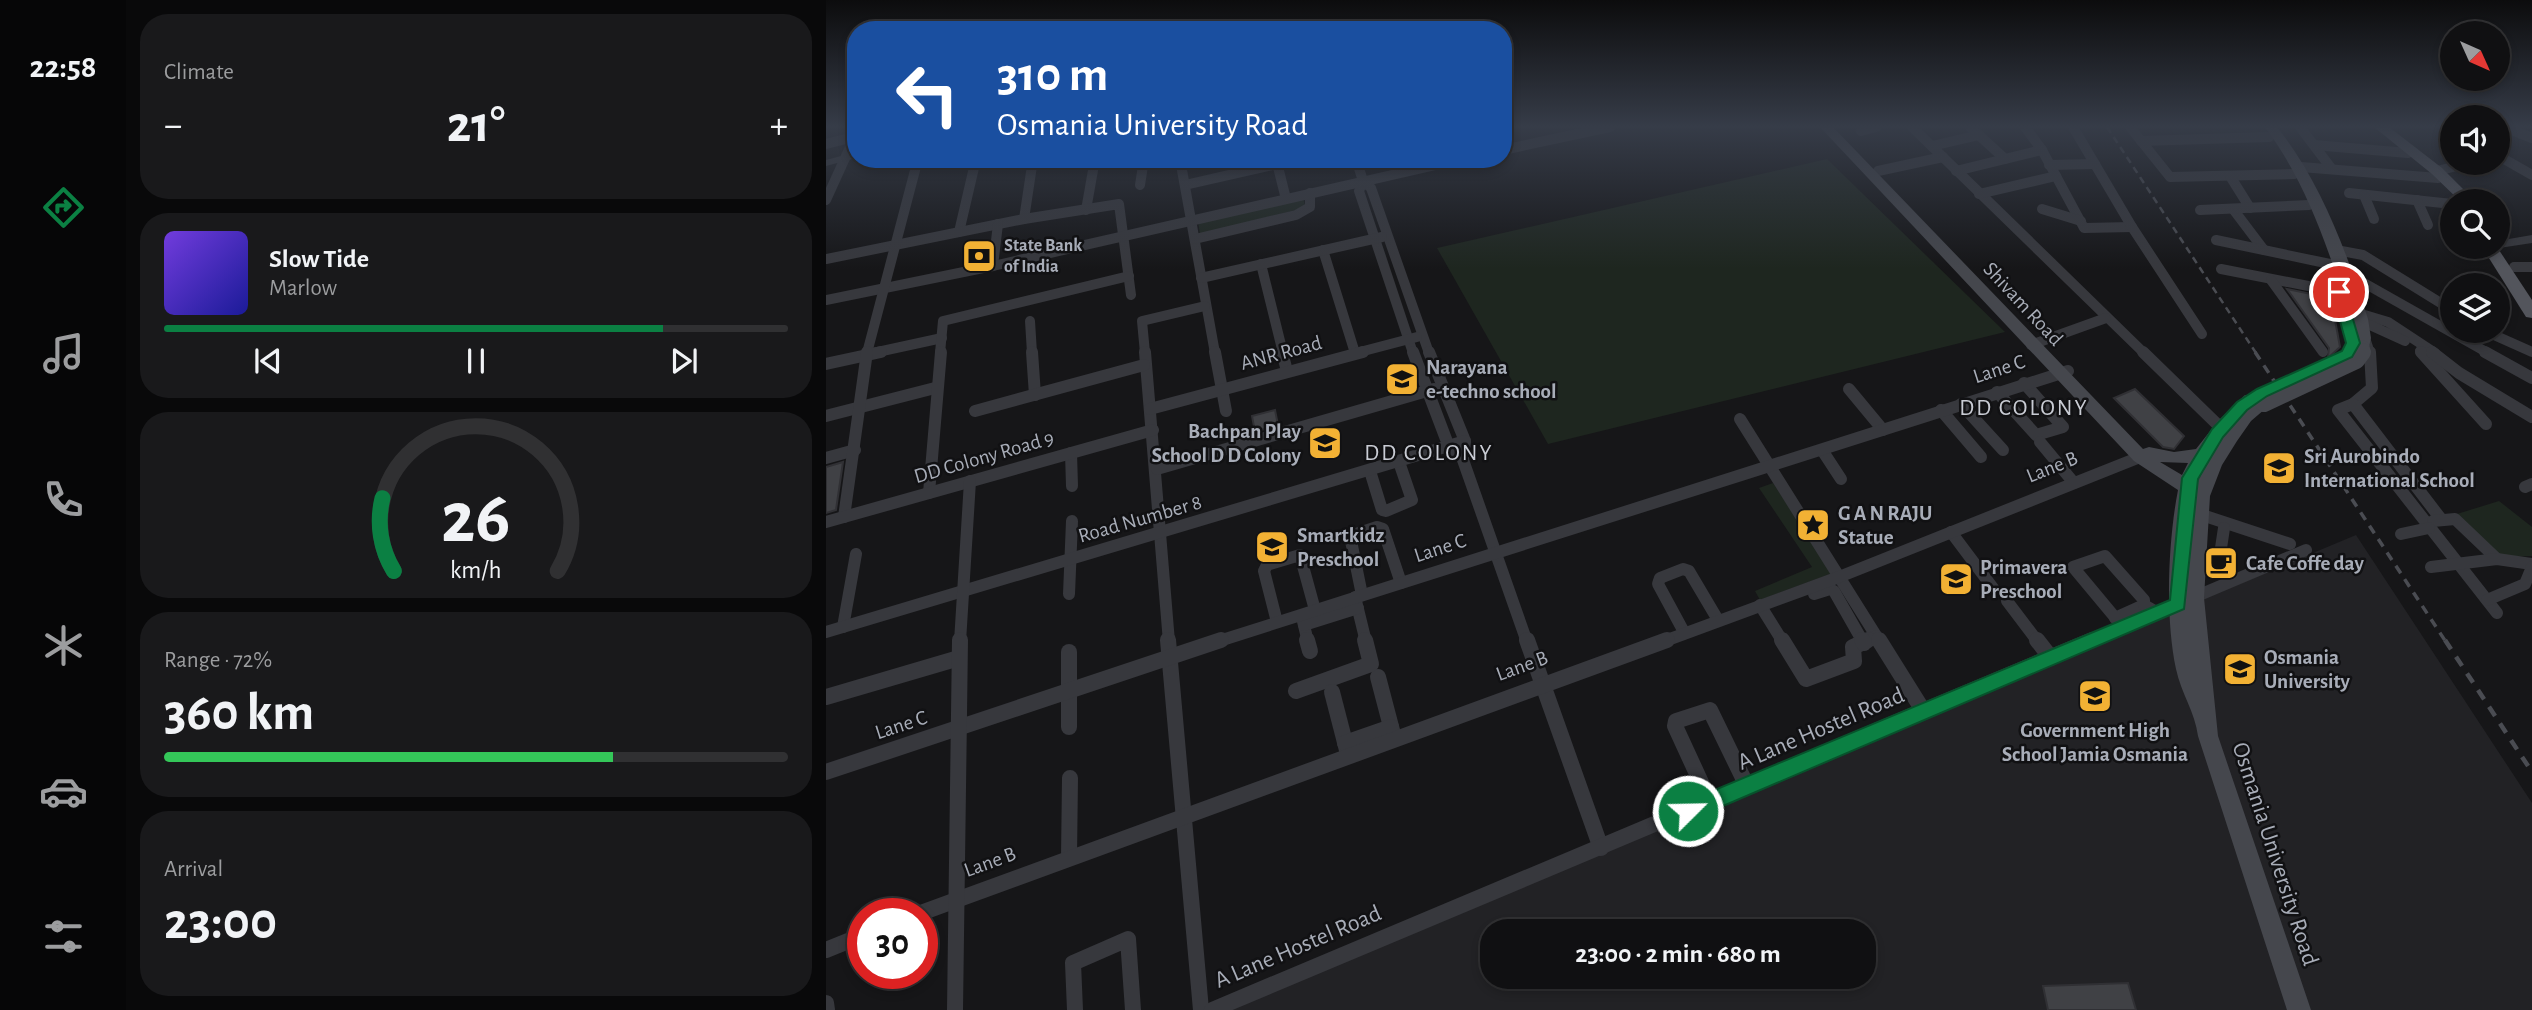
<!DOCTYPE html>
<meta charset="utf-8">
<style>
body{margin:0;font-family:"Alegreya Sans",sans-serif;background:#19191b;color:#f1f3f6;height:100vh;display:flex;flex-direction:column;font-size:26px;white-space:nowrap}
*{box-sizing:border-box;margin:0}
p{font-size:23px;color:#9c9d9f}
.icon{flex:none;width:38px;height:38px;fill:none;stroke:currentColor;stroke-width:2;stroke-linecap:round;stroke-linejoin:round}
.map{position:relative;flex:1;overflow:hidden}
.panel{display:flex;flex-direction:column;gap:14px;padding:14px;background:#09090a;width:700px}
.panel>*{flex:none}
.guide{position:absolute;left:21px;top:21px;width:665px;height:147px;border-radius:28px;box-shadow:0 4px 10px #0003,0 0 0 2px #303032;background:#1a4fa0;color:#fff;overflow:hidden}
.needle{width:46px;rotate:135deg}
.tools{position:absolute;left:1614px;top:21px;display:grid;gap:14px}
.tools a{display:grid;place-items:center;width:70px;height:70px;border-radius:50%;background:#101012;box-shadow:0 4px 10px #0003,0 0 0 2px #303032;font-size:35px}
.speed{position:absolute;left:21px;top:898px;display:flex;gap:14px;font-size:35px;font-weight:700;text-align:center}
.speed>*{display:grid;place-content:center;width:91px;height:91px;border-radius:50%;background:#101012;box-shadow:0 4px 10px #0003,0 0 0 2px #303032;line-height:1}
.speed .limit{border:10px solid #d22;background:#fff;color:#111}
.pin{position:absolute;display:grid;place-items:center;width:60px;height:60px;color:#fff;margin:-30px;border:4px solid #fff;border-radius:50%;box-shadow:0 2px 7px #0007}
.me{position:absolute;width:77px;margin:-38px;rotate:67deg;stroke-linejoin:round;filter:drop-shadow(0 0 5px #0008)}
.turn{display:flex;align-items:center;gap:24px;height:147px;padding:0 35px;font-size:32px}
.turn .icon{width:91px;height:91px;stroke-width:2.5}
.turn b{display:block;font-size:49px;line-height:60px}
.big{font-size:52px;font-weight:600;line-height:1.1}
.panel .card{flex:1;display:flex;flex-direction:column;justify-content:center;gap:10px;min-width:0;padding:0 24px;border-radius:28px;background:#19191b}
.panel .dial{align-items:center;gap:0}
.dial svg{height:182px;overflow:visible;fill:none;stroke:#303032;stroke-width:7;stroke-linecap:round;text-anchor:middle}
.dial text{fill:#f1f3f6;stroke:none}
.song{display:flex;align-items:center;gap:21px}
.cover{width:84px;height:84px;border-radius:10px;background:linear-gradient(135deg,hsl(260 70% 55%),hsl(240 70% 35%))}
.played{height:7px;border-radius:4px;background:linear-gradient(90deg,#0b8043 80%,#303032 80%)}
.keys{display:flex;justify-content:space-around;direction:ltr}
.heat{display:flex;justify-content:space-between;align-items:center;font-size:38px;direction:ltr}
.charge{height:10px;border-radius:5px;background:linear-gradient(90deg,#34c759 72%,#303032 0)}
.trip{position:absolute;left:654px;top:919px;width:396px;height:70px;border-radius:28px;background:#101012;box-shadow:0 4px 10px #0003,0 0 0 2px #303032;font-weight:600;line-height:70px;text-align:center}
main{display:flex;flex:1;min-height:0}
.menu{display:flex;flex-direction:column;width:126px;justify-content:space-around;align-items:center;background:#060607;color:#9c9d9f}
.menu .icon{width:49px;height:49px}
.menu .on{color:#0b8043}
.menu b{font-size:32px;color:#f1f3f6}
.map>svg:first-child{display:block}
.built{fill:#222225;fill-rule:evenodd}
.green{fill:#1e261f}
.building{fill:#404145;stroke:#303034;stroke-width:2}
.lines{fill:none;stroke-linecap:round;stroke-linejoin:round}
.minor-far2{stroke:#37383d;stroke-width:10}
.minor-far1{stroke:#37383d;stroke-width:12}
.minor{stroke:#37383d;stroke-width:16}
.tertiary{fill:#37383d;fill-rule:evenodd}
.secondary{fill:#45474d;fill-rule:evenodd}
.primary{fill:#53555c;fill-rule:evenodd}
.rail-far2{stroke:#4a4c52;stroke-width:2.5;stroke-dasharray:7 5;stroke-linecap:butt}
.rail-far1{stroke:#4a4c52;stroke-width:3.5;stroke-dasharray:9 7;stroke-linecap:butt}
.rail{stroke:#4a4c52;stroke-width:4.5;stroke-dasharray:11 9;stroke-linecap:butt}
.secondary-bridge-far1{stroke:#45474d;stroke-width:13}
.secondary-bridge{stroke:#45474d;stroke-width:18}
.route{fill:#0b8043;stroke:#07532c;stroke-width:2}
.labels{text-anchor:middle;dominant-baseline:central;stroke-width:5;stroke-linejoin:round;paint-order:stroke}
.far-poi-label{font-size:18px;font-weight:bold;fill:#a8adb8;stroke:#111113;text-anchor:start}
.street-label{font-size:21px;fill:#a8adb8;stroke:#111113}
.poi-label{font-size:21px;font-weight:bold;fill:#a8adb8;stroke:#111113;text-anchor:start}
.neighbourhood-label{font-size:23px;letter-spacing:2px;fill:#c9ccd4;stroke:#111113}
.near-street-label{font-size:24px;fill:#a8adb8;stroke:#111113}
</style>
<main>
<nav class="menu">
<b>22:58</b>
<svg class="icon on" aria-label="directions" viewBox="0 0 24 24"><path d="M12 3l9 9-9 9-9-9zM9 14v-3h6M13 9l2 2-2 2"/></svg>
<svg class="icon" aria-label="music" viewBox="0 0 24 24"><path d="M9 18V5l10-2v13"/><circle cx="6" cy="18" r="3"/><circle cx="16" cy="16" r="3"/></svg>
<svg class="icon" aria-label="phone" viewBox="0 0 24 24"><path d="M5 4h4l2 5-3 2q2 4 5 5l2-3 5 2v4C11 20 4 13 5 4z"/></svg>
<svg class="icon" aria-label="climate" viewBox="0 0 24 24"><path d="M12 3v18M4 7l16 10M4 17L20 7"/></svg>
<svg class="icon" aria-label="car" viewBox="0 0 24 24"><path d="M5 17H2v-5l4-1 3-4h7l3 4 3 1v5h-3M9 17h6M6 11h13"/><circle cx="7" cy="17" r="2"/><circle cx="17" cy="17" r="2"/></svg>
<svg class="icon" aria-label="filters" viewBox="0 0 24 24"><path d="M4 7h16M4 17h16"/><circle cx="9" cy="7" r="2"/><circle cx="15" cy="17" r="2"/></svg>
</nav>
<section class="panel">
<div class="card"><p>Climate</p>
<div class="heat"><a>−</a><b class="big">21°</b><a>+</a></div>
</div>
<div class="card">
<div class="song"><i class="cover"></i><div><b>Slow Tide</b><p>Marlow</p></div></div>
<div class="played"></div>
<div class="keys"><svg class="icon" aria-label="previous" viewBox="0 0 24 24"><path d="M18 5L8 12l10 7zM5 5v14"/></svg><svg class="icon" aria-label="pause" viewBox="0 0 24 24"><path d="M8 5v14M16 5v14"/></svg><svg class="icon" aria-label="next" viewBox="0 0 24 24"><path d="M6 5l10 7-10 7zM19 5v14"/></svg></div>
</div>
<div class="card dial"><svg viewBox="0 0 100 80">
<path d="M14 69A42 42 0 1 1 86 69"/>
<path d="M14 69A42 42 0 0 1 9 37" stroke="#0b8043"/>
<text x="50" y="56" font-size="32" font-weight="700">26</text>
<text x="50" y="72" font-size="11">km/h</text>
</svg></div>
<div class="card"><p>Range · 72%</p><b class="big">360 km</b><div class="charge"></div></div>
<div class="card"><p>Arrival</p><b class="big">23:00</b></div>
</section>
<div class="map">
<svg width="1706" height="1010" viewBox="0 0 1706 1010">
<rect width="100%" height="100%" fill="#161618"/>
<path class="built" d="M1530 535 1706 803V1010H394ZM667 931H1038V976H667Z"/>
<g class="green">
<path d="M1001 159 1179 332 722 444 611 248Z"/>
<path d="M477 197 479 206 474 209 374 234 372 221Z"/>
<path d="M947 483 1007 573 934 600 929 591 986 567 933 488Z"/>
<path d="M1673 501 1706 527V556L1676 557 1631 514Z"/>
</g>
<g class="building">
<path d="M1461 289 1505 298 1514 347 1502 358 1503 348Z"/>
<path d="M1309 389 1358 436 1348 449 1337 447 1288 398Z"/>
<path d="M449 410 452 425 429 432 426 416Z"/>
<path d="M17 462 10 510 0 513V467Z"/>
<path d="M1302 983 1310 1010H1222L1217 986Z"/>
</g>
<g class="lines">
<g class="minor-far2">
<path d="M1086 127 1318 353"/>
<path d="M1144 127 1179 159"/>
<path d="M1199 127 1216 150 1258 228 1306 227"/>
<path d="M1247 127 1306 227 1376 334"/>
<path d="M1304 127 1344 177 1468 174"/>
<path d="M1474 127 1505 168"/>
<path d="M1621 127 1626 130"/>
<path d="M1686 130 1706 138"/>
<path d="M1035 131 1050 127"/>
<path d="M1671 140 1689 127"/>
<path d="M1315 141 1443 137"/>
<path d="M0 144 28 137"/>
<path d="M1488 145 1582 153"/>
<path d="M1106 146 1153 135"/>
<path d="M677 150 784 127"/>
<path d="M1671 155 1706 175"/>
<path d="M354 159 389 353"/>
<path d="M450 159 460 199"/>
<path d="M530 159 537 181 545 188 603 353"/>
<path d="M1223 165 1269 164"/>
<path d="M1475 167 1612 178"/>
<path d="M1052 171 1117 157"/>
<path d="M1130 171 1216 150"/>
<path d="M1611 171 1643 163"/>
<path d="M1404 176 1424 208"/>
<path d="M537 181 533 191 587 353"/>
<path d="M314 185 318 159"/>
<path d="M359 185 451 164"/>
<path d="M1523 193 1626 204"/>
<path d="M1153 194 1230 176"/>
<path d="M1538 195 1548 219"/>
<path d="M0 200 30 134"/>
<path d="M1591 200 1602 225"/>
<path d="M1216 209 1255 221"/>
<path d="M1407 209 1438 250"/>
<path d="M260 210 269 159"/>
<path d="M1374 210 1483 205"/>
<path d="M198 219 207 159"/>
<path d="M133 232 150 159"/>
<path d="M369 239 470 215 484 207V193"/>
<path d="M1390 240 1504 264"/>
<path d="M497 250 529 353"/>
<path d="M1510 250 1537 255 1626 310"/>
<path d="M0 259 198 219 293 204 305 295"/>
<path d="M435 264 457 353"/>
<path d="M167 266 172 224"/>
<path d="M1688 267H1706"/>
<path d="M1395 269 1513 292"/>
<path d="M1518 276 1538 283 1662 353"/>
<path d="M375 278 556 237"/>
<path d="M1445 280 1497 352"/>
<path d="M0 300 167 266 636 159"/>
<path d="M1532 313 1562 322 1609 353"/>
<path d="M204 321 206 353"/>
<path d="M1535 321 1579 341"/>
<path d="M1659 331 1706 352"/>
<path d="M1540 341 1544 353"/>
<path d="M1205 345 1280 318"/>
<path d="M1594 351 1596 353"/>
<path d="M41 353 92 159"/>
<path d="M47 353 116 338"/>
<path d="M114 353 117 321 303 276"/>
<path d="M319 353 316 321 379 306"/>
<path d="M530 353 591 337"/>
</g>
<g class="minor-far1">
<path d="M206 352 209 395"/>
<path d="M319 352 343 642"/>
<path d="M389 352 400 411"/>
<path d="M456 352 461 371"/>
<path d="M587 352 623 447 629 452"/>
<path d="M603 352 639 441 637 460 701 642"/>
<path d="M1317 352 1395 428"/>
<path d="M1544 352 1546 388 1527 404 1512 410 1671 613"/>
<path d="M1595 352 1660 424"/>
<path d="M1606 352 1633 373 1706 417"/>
<path d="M1659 352 1706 378"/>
<path d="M0 364 55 352"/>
<path d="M1023 389 1057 430"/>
<path d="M1171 392 1210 435 1237 427 1198 383"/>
<path d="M1135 404 1177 450"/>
<path d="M1527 404 1615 519"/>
<path d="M324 409 537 352"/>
<path d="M1115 410 1155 457"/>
<path d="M149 411 318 365"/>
<path d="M0 416 109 388"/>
<path d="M914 419 1054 642"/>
<path d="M1214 442 1248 483"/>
<path d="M996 450 1015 479"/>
<path d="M245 453 246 486"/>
<path d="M0 458 29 450"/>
<path d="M331 469 608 389"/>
<path d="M544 471 556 510 560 511 586 500 573 462"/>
<path d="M1699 487 1706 484"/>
<path d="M103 493 115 352"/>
<path d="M1373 514 1464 544"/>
<path d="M18 517 41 352"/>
<path d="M1607 521 1629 519 1671 559"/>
<path d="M0 522 327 430"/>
<path d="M1125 532 1170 592"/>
<path d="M1575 534 1603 528"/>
<path d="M1395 548 1398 528"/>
<path d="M1605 567 1671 559 1706 564"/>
<path d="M243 594 246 521"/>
<path d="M988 594 1004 589 1008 591 1037 642"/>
<path d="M536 595 524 536 551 527 557 529 575 583"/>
<path d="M529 597 540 642"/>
<path d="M1661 600 1699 584 1706 567"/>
<path d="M1181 601 1212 642"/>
<path d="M934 605 957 642"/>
<path d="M476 617 482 642"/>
<path d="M1289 618 1318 605"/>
<path d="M451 622 438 571 441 565 474 555 489 610"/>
<path d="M478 625 532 608"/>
<path d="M17 627 30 554"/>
<path d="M1297 627 1247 567 1279 556 1318 600V605L1332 613"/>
<path d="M0 632 639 441"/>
<path d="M858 632 832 584 834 578 857 569 863 571 892 620"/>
<path d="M134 642 144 481"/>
<path d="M390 642 1242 371"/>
<path d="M836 642 1013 577 1314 457"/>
<path d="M1038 642 1050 636"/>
<path d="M1262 642 1480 550"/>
</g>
<g class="minor">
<path d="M342 640 375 1010"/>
<path d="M481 640 484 651"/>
<path d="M701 640 775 848"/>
<path d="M956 640 980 679 1028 661 1027 647 1042 640"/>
<path d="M1036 640 1038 643"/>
<path d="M1053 640 1098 712"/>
<path d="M1211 640 1225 658"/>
<path d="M243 652V727"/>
<path d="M552 677 568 738"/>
<path d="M470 691 545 664 539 640"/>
<path d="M506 692 522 754"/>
<path d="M0 697 133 658"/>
<path d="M519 743 565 727"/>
<path d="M0 772 395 640"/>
<path d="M884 802 849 726 850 721 884 710 921 786"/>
<path d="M243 857 244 778"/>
<path d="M92 914 841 640"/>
<path d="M0 950 37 935"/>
<path d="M0 1003 1 1010"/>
<path d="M129 1010 134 640"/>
<path d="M249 1010 247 963 302 939 307 1010"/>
<path d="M386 1010 1266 640"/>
</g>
<g class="tertiary">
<path d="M30 152V158L0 166V160Z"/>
<path d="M1706 235V243L1673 248 1669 247H1671V241Z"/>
</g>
<g class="secondary">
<path d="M994 127H1007L1317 449 1323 447 1348 452 1370 449 1392 421 1419 395H1431L1433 399H1444L1446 403 1425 421 1411 441 1396 465 1384 496 1378 598 1392 736 1485 1010H1461L1372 736C1369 712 1355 693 1350 669 1339 618 1342 541 1352 490L1308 461ZM1381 460 1380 463 1371 485ZM1334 462 1362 463 1356 475Z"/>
<path d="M1439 127H1451C1495 182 1521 253 1542 319L1545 338 1542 351H1532L1529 347C1531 321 1519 298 1510 274 1492 221 1473 173 1439 127Z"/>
</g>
<g class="primary">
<path d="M1548 127H1563L1616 168 1649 201H1634L1606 174Z"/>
<path d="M1656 247H1671L1706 300V318L1700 317Z"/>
</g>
<path class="rail-far2" d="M1281 127 1430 353"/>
<path class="rail-far1" d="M1429 352 1620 642"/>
<path class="rail" d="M1619 640 1706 772"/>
<path class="secondary-bridge-far1" d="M1536 353 1537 347"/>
<path class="secondary-bridge" d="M1438 403 1530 360 1536 352"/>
</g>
<linearGradient id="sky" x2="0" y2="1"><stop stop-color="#0c0c0d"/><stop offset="0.47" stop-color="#363c48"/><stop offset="1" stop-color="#363c48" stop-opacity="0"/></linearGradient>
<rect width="1706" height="269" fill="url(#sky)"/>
<path class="route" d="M1513 287 1519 292 1534 343 1526 357 1441 396 1421 410 1397 437 1372 479 1358 609 869 818 862 821 855 818 852 811 855 804 1344 600 1356 478 1386 429 1411 402 1431 389 1516 351 1520 343 1506 292Z"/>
<defs>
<g id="bank-square" transform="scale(1.75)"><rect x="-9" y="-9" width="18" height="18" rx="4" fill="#f2b134" stroke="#111113"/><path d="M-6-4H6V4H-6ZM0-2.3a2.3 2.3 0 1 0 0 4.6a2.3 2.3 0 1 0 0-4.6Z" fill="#111"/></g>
<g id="university-square" transform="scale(1.75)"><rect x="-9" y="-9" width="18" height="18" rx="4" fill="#f2b134" stroke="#111113"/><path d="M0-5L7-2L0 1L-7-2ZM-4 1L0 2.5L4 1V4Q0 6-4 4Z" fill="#111"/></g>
<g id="sight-square" transform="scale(1.75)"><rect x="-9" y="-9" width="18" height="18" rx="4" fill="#f2b134" stroke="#111113"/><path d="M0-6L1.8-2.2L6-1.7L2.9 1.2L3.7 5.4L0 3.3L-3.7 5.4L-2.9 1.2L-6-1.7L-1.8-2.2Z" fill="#111"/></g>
<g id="cafe-square" transform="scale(1.75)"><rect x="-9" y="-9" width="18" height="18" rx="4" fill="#f2b134" stroke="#111113"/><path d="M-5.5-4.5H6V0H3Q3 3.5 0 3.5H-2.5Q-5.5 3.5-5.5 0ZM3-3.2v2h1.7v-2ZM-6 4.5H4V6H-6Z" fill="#111"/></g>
</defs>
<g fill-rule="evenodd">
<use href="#bank-square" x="153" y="256"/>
<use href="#university-square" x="576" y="379"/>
<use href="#university-square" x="499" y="443"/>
<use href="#university-square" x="1453" y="468"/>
<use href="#sight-square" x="987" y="525"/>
<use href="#university-square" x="446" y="547"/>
<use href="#cafe-square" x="1395" y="563"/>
<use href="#university-square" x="1130" y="579"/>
<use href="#university-square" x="1414" y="669"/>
<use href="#university-square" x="1269" y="696"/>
</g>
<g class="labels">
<g class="far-poi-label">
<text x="178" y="246">State Bank<tspan x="178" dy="21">of India</tspan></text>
</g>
<g class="street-label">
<text transform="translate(1197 304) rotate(47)">Shivam Road</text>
<text transform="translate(455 353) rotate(-15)">ANR Road</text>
<text transform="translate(1173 369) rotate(-18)">Lane C</text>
<text transform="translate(158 457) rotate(-16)">DD Colony Road 9</text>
<text transform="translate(1226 467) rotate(-22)">Lane B</text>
<text transform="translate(314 519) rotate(-16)">Road Number 8</text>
<text transform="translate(614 548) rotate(-18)">Lane C</text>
<text transform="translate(696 666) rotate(-20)">Lane B</text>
<text transform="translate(75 725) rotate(-18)">Lane C</text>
<text transform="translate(164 862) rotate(-20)">Lane B</text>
</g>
<g class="poi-label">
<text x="600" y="367">Narayana<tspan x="600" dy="24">e-techno school</tspan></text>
<text x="475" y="431" text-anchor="end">Bachpan Play<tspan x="475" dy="24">School D D Colony</tspan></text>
<text x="1478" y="456">Sri Aurobindo<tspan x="1478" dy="24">International School</tspan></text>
<text x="1012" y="513">G A N RAJU<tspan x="1012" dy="24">Statue</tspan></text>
<text x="471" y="535">Smartkidz<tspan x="471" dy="24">Preschool</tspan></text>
<text x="1420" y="563">Cafe Coffe day</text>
<text x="1154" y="567">Primavera<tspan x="1154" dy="24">Preschool</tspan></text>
<text x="1438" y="657">Osmania<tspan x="1438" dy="24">University</tspan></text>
<text x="1269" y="730" text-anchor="middle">Government High<tspan x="1269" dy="24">School Jamia Osmania</tspan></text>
</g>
<g class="neighbourhood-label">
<text x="1198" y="408">DD COLONY</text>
<text x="603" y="453">DD COLONY</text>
</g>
<g class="near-street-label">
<text transform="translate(995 729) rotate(-23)">A Lane Hostel Road</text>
<text transform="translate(1449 854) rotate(72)">Osmania University Road</text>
<text transform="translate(472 947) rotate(-23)">A Lane Hostel Road</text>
</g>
</g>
</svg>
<div class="tools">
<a><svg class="needle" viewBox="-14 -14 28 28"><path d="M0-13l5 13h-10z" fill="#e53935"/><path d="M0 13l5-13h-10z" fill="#9c9d9f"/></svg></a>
<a><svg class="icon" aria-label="sound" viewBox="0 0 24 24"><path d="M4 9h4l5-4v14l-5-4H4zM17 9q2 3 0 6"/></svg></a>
<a><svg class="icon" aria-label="search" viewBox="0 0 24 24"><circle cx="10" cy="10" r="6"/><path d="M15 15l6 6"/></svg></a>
<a><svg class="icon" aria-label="layers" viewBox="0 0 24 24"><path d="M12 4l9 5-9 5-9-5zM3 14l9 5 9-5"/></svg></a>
</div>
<div class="speed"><div class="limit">30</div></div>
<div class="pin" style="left:1513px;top:292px;background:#d93025"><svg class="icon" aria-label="arrive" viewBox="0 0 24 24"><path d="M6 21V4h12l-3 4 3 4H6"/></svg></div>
<svg class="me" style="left:862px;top:811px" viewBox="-20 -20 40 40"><circle r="17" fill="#0b8043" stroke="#fff" stroke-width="3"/><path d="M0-11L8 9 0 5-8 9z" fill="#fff"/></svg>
<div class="trip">23:00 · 2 min · 680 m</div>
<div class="guide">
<div class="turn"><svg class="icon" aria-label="left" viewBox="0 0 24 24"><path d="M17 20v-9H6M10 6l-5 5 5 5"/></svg><div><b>310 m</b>Osmania University Road</div></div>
</div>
</div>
</main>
